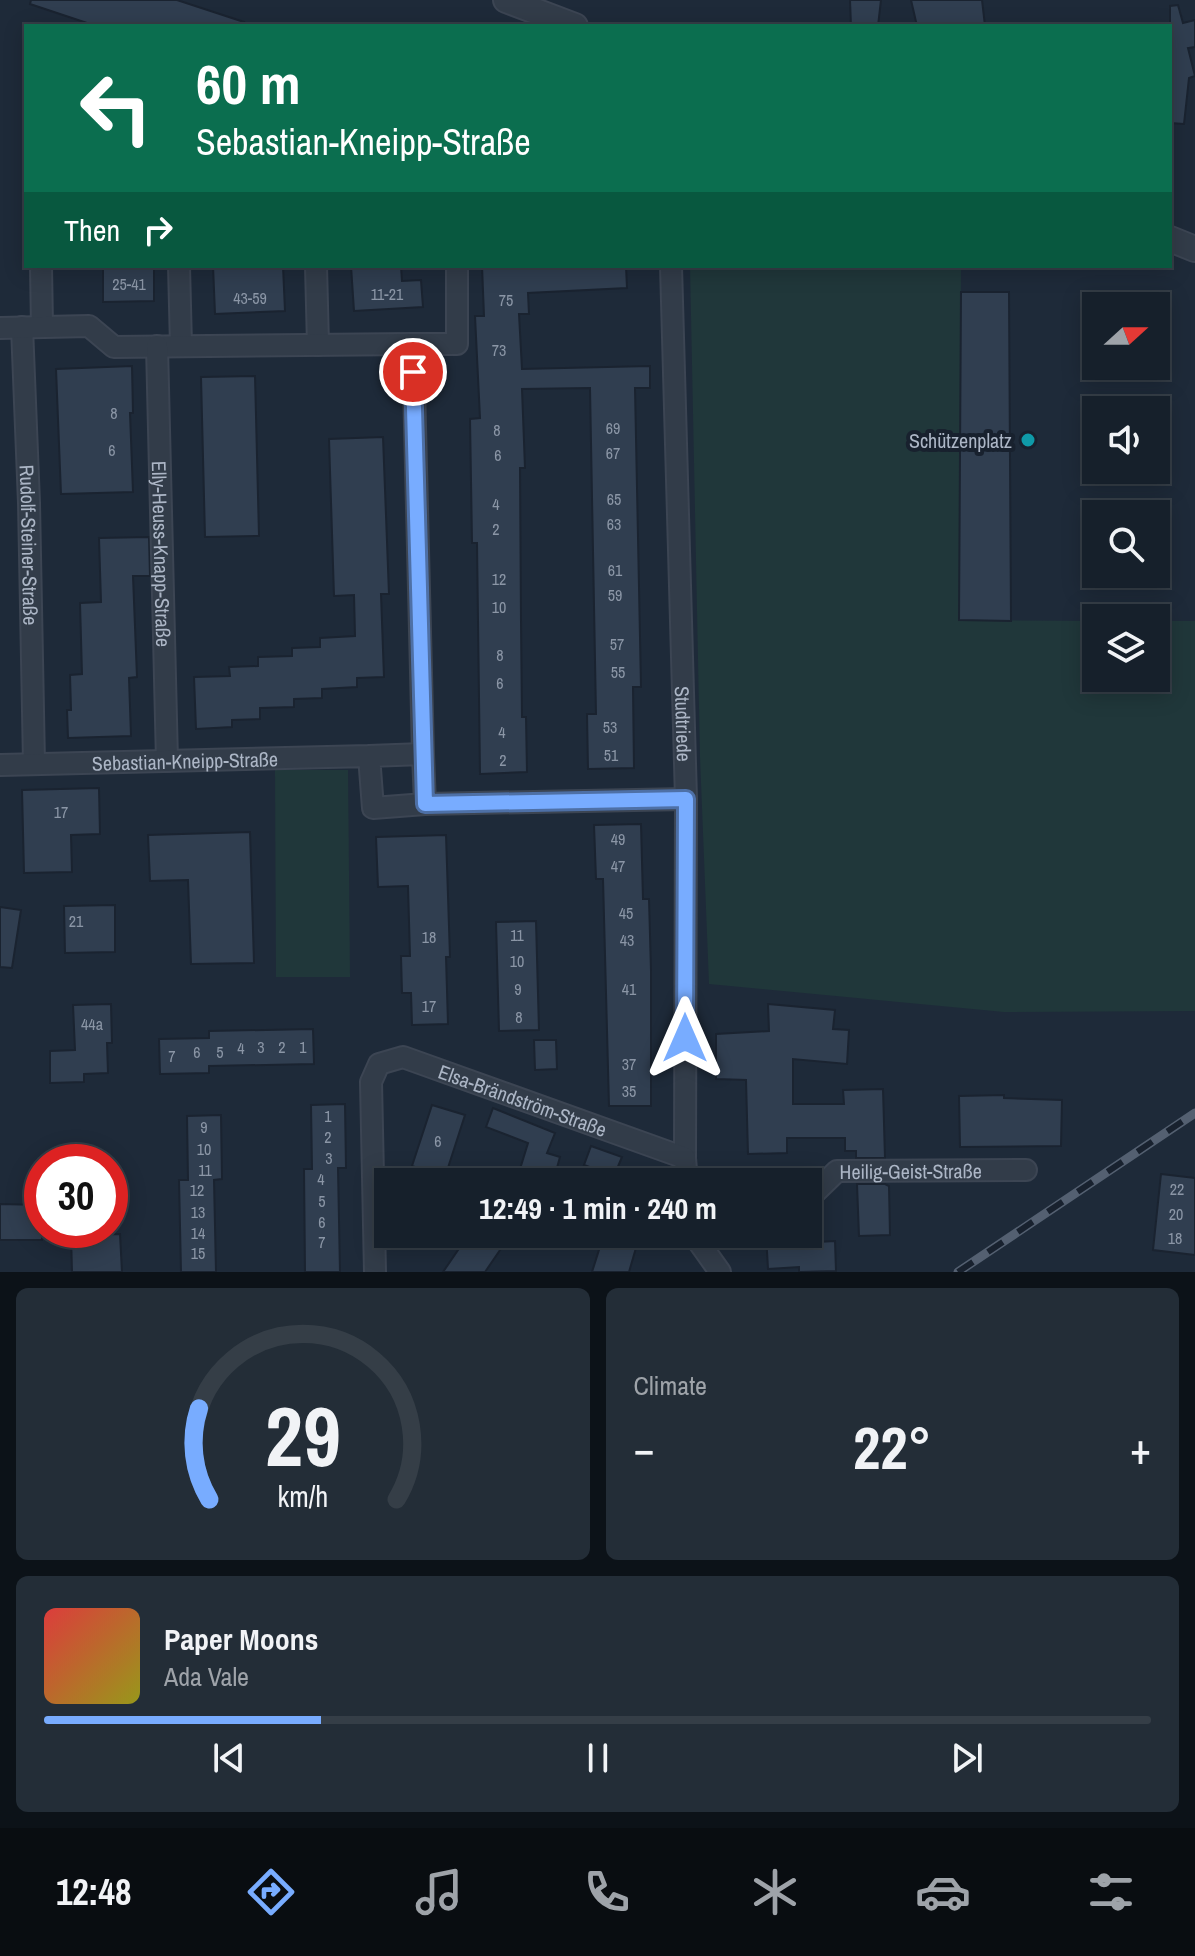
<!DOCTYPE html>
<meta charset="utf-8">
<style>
body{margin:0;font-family:"Archivo Narrow",sans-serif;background:#232d37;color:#f1f3f6;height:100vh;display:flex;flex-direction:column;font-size:30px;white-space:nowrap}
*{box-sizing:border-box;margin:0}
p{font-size:26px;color:#9ea3a9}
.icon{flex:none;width:44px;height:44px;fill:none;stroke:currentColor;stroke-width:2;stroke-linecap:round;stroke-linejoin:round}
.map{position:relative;height:1272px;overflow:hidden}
.side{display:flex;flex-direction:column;gap:16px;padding:16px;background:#0c1218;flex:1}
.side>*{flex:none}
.hud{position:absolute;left:24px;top:24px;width:1148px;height:244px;border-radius:0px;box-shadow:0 4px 20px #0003,0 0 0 2px #353e47;background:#0b6e4f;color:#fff;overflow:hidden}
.needle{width:52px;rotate:69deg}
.buttons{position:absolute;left:1082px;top:292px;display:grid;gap:16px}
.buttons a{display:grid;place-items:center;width:88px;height:88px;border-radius:0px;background:#16202b;box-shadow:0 4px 20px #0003,0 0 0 2px #353e47;font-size:40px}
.speed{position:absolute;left:24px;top:1144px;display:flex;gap:16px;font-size:40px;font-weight:700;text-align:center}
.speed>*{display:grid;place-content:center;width:104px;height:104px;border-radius:50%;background:#16202b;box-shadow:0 4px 20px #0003,0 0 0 2px #353e47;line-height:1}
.speed .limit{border:12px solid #d22;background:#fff;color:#111}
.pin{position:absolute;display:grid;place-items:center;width:68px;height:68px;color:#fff;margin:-34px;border:4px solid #fff;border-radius:50%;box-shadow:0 2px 8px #0007}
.me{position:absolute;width:88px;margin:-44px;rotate:0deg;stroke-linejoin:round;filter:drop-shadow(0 0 6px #0008)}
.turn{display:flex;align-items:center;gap:28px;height:168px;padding:0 40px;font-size:36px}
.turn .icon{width:104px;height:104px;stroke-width:2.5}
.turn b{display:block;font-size:56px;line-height:68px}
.then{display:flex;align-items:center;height:76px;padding:0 40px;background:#0003;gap:16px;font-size:30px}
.big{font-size:60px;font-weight:800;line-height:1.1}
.side .tile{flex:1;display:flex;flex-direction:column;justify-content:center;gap:12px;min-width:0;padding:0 28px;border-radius:12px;background:#232d37}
.side .dial{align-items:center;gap:0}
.dial svg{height:208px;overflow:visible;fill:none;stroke:#353e47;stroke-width:7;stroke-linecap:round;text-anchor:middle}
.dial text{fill:#f1f3f6;stroke:none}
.song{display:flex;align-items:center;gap:24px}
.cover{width:96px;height:96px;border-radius:12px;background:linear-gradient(135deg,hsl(0 70% 55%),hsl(60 70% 35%))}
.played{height:8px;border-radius:4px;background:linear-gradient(90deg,#78acff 25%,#353e47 25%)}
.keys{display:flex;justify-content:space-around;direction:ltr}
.heat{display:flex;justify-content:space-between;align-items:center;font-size:44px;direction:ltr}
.side .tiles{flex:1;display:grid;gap:16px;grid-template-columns:1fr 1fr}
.tile:last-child{grid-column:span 2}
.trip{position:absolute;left:374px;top:1168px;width:448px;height:80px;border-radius:0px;background:#16202b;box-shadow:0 4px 20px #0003,0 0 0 2px #353e47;font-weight:800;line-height:80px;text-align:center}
.tabs{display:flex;height:128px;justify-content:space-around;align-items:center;background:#090d11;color:#9ea3a9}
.tabs .icon{width:56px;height:56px}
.tabs .on{color:#78acff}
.tabs b{font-size:36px;color:#f1f3f6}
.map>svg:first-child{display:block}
.green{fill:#20373a}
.building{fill:#303e50;stroke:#1a2330;stroke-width:2}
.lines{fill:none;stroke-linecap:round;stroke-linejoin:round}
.minor-casing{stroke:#3c4553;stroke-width:24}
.tertiary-casing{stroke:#3c4553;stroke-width:28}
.minor{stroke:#323c49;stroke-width:20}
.tertiary{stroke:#323c49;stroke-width:24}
.rail-casing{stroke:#546071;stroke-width:9}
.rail{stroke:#18212e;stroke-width:6;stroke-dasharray:18;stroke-linecap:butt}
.route-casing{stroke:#4e70a6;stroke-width:20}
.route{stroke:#78acff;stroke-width:14}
.culture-dot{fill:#0f9aa8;stroke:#18212e;stroke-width:3}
.labels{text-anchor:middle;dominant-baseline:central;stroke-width:8;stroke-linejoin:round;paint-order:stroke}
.number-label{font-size:16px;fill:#8b96a6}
.poi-label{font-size:20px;fill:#acb6c6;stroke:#18212e;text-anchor:end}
.street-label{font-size:20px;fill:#acb6c6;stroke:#18212e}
</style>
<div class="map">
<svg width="1195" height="1272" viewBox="0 0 1195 1272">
<rect width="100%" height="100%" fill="#1e2a39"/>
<g class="green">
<path d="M690 266H961L960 620 1096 621V678H1156V621H1195V1011L1004 1012 709 984 700 757Z"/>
<path d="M275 770H348L350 977H276Z"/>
</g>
<g class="building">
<path d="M31 0H177L244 22 243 26H96L30 4Z"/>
<path d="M850 0H881L878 26H851Z"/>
<path d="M911 0H982L985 26H917Z"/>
<path d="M1178 5 1183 23 1195 20V47L1188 48 1195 76 1189 78 1184 124 1170 123V6Z"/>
<path d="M103 266H154V301L103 302Z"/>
<path d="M213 266H283L285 311 215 314Z"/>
<path d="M351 266H401L402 281 421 280 423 307 354 311Z"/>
<path d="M482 266H626L627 288 528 293 529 314H519L522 369 650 366V388H635L641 687H633L634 768 588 769 587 714H596L590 388 522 389 525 468H520L521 621 522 717H526L527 772 480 774 477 543H472L470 419 480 418 475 316H484Z"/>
<path d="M961 292H1009L1011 621 959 620Z"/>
<path d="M132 366 133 413H130L133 492 61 494 56 369Z"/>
<path d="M255 376 259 536 205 537 201 377Z"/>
<path d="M383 437 389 594H381L384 677 357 678V687L322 689V698L294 699V707L260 708V719L232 720V727L196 729 194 677 230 676 229 667 258 666V657L292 656V648L320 647V638L355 636 354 595 334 596 329 439Z"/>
<path d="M149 537 150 576H133L137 677 129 678 131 736 68 738 67 710H71L70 675 82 674 80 603 101 602 99 538Z"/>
<path d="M99 788 100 834 71 835 72 872 24 873 22 790Z"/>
<path d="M641 824 643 899H649L651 971V1106H609L603 879H596L594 825Z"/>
<path d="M250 832 254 963 191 964 188 880 150 881 148 835Z"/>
<path d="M446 835 450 957H446L448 1024 412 1025 411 993H402L401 956H410L408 886 378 887 376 837Z"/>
<path d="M115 905V952L65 953 64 906Z"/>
<path d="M0 907 21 910 12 968 0 967Z"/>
<path d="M536 921 539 1030 499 1031 496 922Z"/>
<path d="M111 1004 112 1043H107L108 1073 84 1074V1082L50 1083V1051L75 1050 73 1005Z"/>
<path d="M768 1004 835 1010 833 1029 849 1030 847 1064 793 1059V1104H844L843 1090 883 1089 885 1158H856V1151H845V1138H787V1153L748 1154 746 1080 716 1079V1034L769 1031Z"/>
<path d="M313 1029 314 1064 209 1066V1073L160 1074 159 1039 209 1038V1031Z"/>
<path d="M534 1040H556L557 1069 535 1070Z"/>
<path d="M1004 1095V1098L1062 1100 1061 1146 960 1147 959 1096Z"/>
<path d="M345 1104 346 1168H338L340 1272H305L304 1169H312L311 1105Z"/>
<path d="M432 1105 465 1115 445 1177 412 1166Z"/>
<path d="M493 1108 555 1133 547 1153 560 1157 553 1182H516L528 1143 486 1127Z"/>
<path d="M221 1115 222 1179 214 1180 216 1272H181L179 1180H188L187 1116Z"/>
<path d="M591 1146 622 1157 614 1176 584 1165Z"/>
<path d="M1161 1174 1195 1178V1255L1153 1250Z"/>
<path d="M857 1184H885L889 1186 890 1235 859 1236Z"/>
<path d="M0 1204 42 1205V1240H0Z"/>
<path d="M120 1234 122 1272H72L71 1236Z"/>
<path d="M469 1234H511L485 1272H443Z"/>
<path d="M604 1234H640L629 1272H592Z"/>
<path d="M766 1234H818V1242L835 1241 836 1271 799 1272V1267L768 1269Z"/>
</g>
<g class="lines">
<g class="minor-casing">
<g id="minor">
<path d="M41 266 42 327"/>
<path d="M179 266 181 346"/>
<path d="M316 266 318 345"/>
<path id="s1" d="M671 266 686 799 685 1158 687 1182"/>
<path id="s2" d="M22 327 29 503 34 763"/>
<path d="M0 328 89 326 114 347 413 344"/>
<path id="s3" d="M157 346 167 761"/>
<path d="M423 754 413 344H457V266"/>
<path id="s4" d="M1 765 369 756 373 808 425 804 423 754 369 756"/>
<path d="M425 804 686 799"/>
<path id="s5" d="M808 1199 837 1171 1026 1170"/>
<path d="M693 1234 720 1272"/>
<path id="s6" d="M375 1272 371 1082 379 1064 403 1057 685 1158"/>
</g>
</g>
<g class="tertiary-casing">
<g id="tertiary">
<path d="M506 0 575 26"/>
<path d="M1170 239 1195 249"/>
</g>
</g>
<use href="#minor" class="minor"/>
<use href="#tertiary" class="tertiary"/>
<g class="rail-casing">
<path id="rail" d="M958 1272 1195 1113"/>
</g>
<use href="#rail" class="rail"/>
</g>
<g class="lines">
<g class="route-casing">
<path id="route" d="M413 372 425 804 686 799 685 1038"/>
</g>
<use href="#route" class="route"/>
</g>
<circle class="culture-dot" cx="1028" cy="440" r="8"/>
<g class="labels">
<g class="number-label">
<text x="129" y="284">25-41</text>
<text x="387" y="294">11-21</text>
<text x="250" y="298">43-59</text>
<text x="506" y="300">75</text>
<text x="499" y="350">73</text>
<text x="114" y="413">8</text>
<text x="613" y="428">69</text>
<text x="497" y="430">8</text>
<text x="112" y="450">6</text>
<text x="613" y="453">67</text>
<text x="498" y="455">6</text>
<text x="614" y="499">65</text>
<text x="496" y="504">4</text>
<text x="614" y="524">63</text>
<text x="496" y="529">2</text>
<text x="615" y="570">61</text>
<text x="499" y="579">12</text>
<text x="615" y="595">59</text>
<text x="499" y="607">10</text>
<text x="617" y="644">57</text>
<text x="500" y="655">8</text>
<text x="618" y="672">55</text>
<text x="500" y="683">6</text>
<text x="610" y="727">53</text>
<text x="502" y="732">4</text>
<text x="611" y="755">51</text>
<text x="503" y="760">2</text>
<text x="61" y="812">17</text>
<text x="618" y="839">49</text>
<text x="618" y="866">47</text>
<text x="626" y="913">45</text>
<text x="76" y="921">21</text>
<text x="517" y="935">11</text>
<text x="429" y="937">18</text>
<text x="627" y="940">43</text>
<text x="517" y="961">10</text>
<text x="518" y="989">9</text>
<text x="629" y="989">41</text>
<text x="429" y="1006">17</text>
<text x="519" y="1017">8</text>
<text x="92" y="1024">44a</text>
<text x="261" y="1047">3</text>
<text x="282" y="1047">2</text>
<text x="303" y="1047">1</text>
<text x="241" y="1048">4</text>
<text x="197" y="1052">6</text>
<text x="220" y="1052">5</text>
<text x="172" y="1056">7</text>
<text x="629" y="1064">37</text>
<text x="629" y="1091">35</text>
<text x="328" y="1116">1</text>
<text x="204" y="1127">9</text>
<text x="328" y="1137">2</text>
<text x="438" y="1141">6</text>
<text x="204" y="1149">10</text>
<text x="329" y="1158">3</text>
<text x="205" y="1170">11</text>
<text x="321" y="1179">4</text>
<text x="1177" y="1189">22</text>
<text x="197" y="1190">12</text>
<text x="322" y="1201">5</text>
<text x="198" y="1212">13</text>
<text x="1176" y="1214">20</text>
<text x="322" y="1222">6</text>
<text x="198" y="1233">14</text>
<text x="1175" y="1238">18</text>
<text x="322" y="1242">7</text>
<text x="198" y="1253">15</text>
</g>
<g class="poi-label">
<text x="1012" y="440">Schützenplatz</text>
</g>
<g class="street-label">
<text stroke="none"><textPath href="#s2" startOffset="218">Rudolf-Steiner-Straße</textPath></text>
<text stroke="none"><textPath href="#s3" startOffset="208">Elly-Heuss-Knapp-Straße</textPath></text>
<text stroke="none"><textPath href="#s1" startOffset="458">Studtriede</textPath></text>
<text stroke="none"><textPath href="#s4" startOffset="184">Sebastian-Kneipp-Straße</textPath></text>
<text stroke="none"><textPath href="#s6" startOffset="362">Elsa-Brändström-Straße</textPath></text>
<text stroke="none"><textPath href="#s5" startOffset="114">Heilig-Geist-Straße</textPath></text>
</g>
</g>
</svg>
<div class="buttons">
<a><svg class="needle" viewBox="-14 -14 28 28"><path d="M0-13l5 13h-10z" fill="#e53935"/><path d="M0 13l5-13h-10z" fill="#9ea3a9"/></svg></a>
<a><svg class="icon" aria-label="sound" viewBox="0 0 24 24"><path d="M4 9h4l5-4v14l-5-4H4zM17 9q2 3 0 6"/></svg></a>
<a><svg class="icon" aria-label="search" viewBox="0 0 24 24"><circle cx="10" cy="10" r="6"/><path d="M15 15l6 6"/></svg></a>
<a><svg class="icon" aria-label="layers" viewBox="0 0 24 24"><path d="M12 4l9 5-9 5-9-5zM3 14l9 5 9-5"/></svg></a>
</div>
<div class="speed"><div class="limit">30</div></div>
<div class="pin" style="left:413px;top:372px;background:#d93025"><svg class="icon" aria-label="arrive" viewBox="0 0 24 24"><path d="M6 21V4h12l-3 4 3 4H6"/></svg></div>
<svg class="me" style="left:685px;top:1038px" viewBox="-20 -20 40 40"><path d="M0-17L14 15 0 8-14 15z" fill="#78acff" stroke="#fff" stroke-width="4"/></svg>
<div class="trip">12:49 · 1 min · 240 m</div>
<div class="hud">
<div class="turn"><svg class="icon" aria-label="left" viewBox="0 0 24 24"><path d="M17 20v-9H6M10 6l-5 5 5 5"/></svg><div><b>60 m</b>Sebastian-Kneipp-Straße</div></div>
<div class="then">Then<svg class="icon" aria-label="right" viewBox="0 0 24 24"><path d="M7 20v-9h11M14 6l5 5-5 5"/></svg></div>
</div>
</div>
<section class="side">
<div class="tiles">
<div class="tile dial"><svg viewBox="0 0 100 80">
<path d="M14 69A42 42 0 1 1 86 69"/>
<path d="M14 69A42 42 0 0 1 10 34" stroke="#78acff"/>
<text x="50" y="56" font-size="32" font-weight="700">29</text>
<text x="50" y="72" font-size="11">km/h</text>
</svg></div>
<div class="tile"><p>Climate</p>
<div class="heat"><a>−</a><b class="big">22°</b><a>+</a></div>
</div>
<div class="tile">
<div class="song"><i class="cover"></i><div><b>Paper Moons</b><p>Ada Vale</p></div></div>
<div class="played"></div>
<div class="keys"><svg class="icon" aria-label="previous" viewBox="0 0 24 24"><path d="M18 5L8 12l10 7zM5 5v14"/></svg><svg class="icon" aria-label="pause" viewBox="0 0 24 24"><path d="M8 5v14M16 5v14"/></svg><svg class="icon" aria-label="next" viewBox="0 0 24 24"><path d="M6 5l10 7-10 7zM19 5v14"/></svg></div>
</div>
</div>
</section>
<nav class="tabs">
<b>12:48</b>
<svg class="icon on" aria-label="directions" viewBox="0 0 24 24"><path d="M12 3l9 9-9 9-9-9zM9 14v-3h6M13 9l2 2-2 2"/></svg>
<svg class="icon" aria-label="music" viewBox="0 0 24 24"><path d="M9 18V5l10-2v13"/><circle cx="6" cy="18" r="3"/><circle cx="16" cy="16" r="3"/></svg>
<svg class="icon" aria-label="phone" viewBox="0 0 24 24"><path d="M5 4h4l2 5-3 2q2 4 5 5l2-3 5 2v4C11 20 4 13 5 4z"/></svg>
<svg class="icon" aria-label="climate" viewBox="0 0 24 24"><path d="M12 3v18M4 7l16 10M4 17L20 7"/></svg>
<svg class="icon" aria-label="car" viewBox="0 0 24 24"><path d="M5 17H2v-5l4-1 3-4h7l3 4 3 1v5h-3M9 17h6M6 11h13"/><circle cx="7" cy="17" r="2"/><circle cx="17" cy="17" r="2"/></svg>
<svg class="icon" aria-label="filters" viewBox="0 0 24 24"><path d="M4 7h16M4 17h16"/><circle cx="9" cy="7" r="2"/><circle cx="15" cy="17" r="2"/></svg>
</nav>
